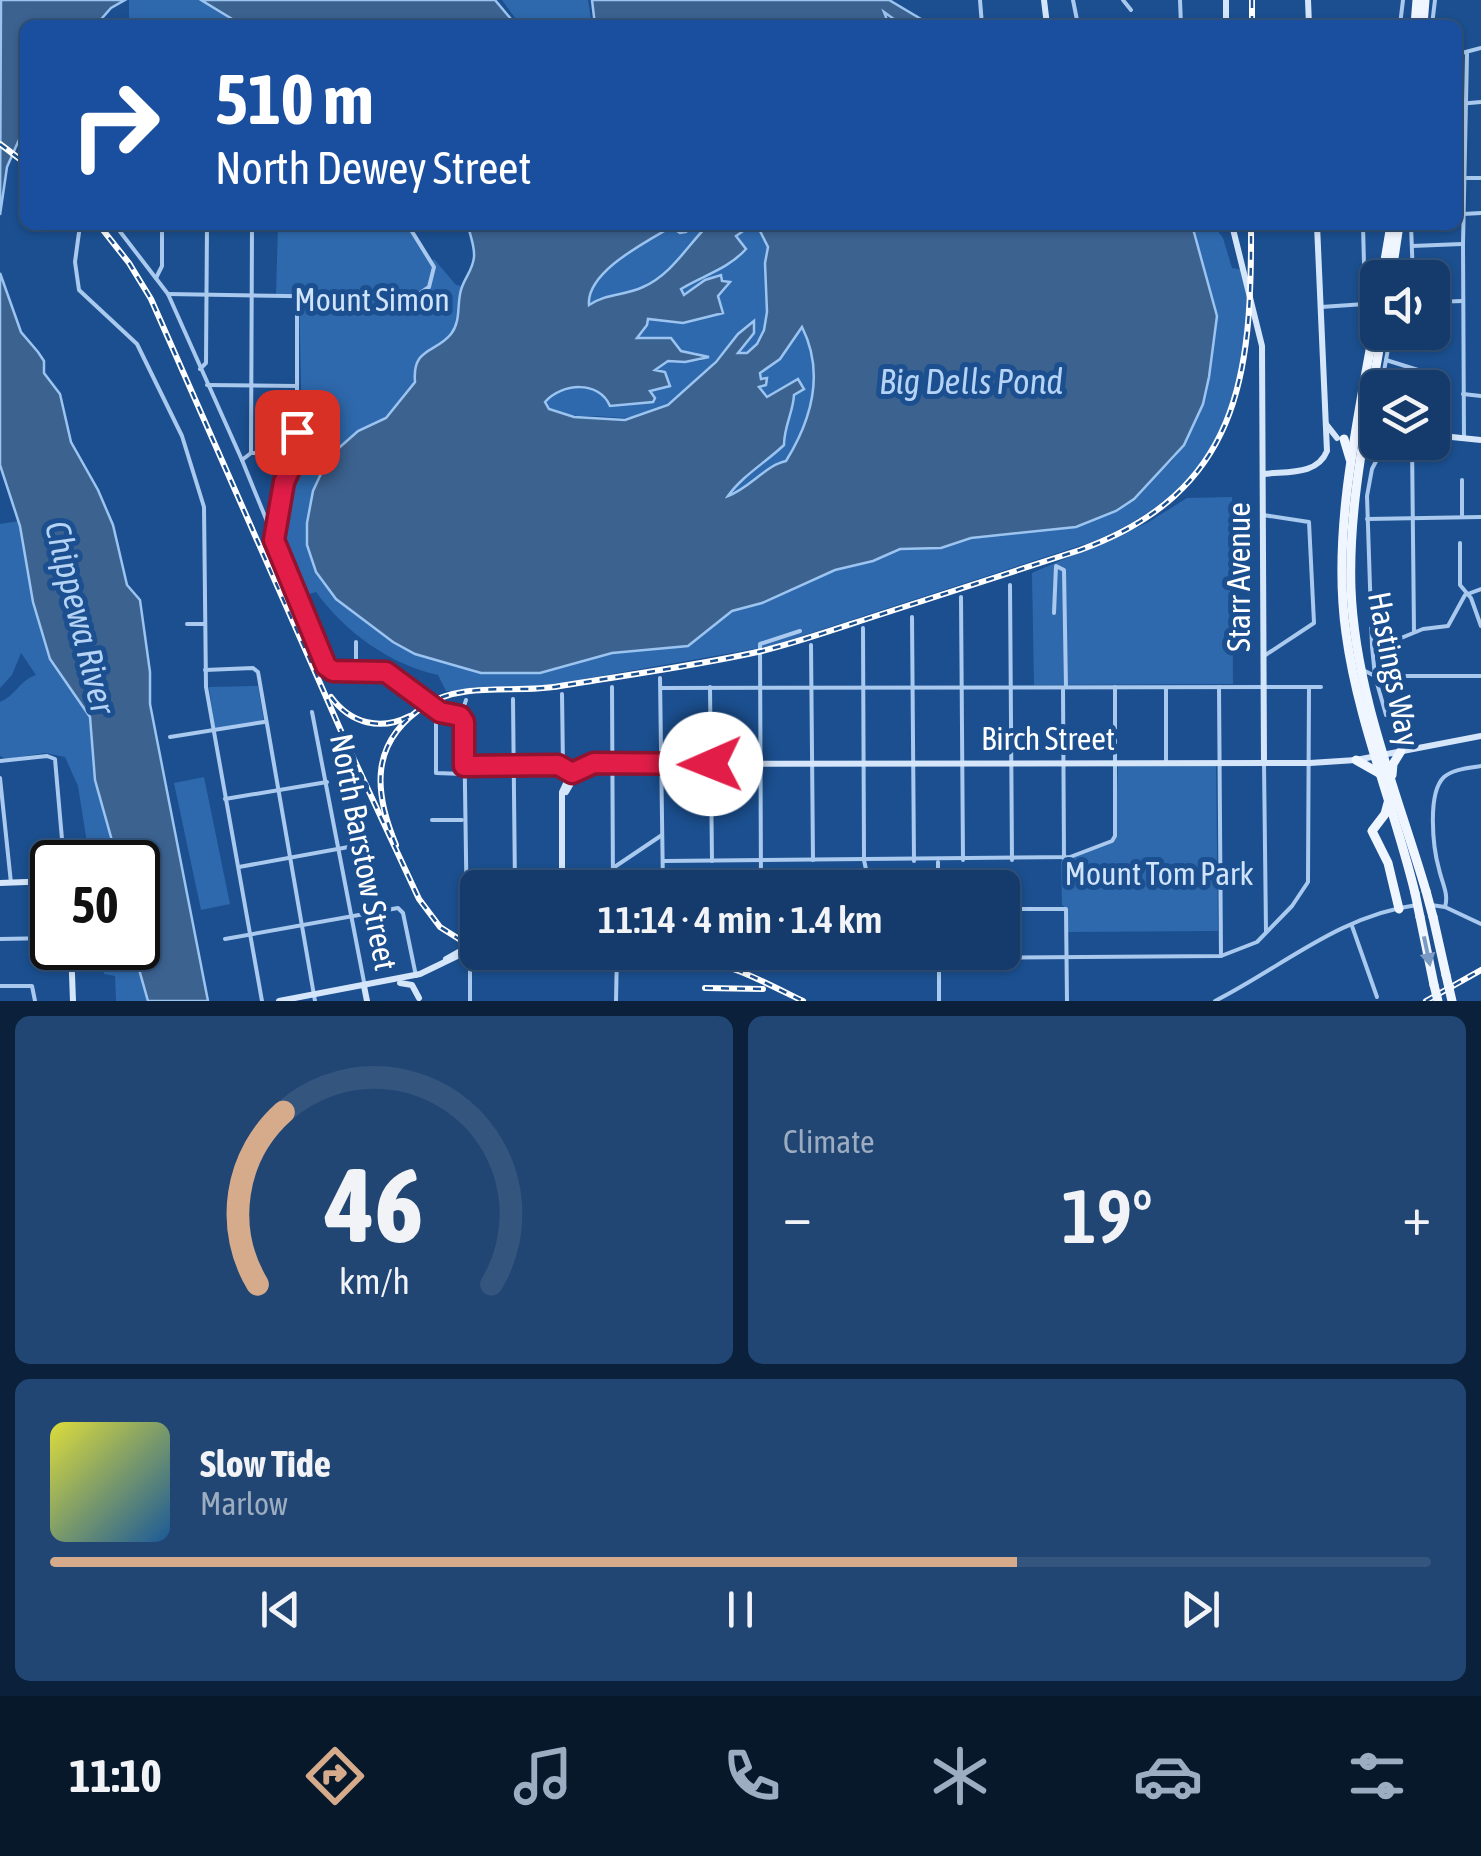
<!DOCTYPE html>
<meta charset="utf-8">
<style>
body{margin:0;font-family:"Asap Condensed",sans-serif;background:#214673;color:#f1f3f6;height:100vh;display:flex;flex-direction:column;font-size:38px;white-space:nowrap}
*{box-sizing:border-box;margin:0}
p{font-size:32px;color:#9dadc1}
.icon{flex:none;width:55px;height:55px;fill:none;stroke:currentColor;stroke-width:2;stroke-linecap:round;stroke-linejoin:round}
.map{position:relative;height:1001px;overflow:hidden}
.drawer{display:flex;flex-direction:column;gap:15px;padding:15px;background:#0b203b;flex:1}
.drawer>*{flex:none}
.banner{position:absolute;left:20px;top:20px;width:1442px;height:210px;border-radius:15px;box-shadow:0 2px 8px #0004,0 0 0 2px #33557e;background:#1a4fa0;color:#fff;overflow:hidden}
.fabs{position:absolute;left:1360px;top:260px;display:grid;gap:20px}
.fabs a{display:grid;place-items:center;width:90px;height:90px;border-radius:15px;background:#143b6b;box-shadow:0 2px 8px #0004,0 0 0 2px #33557e;font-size:50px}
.speed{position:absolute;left:30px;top:840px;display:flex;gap:20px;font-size:50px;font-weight:700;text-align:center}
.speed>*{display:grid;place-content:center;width:130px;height:130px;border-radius:50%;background:#143b6b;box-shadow:0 2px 8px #0004,0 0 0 2px #33557e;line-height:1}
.speed .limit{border:5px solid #111;border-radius:15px;background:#fff;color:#111}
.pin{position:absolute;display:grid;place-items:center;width:85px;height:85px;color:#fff;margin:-42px;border-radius:20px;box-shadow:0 5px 15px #0006}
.me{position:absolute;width:110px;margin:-55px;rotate:269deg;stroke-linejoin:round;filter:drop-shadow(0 0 8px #0008)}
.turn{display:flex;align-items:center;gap:35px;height:210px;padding:0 30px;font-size:45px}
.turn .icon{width:130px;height:130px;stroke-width:2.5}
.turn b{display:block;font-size:70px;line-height:85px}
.big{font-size:75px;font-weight:600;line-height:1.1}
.drawer .widget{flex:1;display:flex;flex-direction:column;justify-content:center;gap:15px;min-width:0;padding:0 35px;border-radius:15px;background:#214673}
.drawer .dial{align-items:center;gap:0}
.dial svg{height:260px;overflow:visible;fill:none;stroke:#33557e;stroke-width:7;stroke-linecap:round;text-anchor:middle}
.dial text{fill:#f1f3f6;stroke:none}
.song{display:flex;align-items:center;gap:30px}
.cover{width:120px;height:120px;border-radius:15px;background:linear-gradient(135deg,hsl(60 70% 55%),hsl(210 70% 35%))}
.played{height:10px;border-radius:5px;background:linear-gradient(90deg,#d6ab8b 70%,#33557e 70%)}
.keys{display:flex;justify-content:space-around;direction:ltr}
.heat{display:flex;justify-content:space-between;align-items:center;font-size:55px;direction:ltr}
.drawer .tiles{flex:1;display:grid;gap:15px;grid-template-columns:1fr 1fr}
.widget:last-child{grid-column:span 2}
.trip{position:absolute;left:460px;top:870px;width:560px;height:100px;border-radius:15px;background:#143b6b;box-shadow:0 2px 8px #0004,0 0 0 2px #33557e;font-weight:600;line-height:100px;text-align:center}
.dock{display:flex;height:160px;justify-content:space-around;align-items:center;background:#08182b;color:#9dadc1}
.dock .icon{width:70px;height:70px}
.dock .active{color:#d6ab8b}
.dock b{font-size:45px;color:#f1f3f6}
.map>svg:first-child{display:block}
.green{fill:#2e69ad}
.water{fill:#3c6290;stroke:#9cc4f0;stroke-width:2.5;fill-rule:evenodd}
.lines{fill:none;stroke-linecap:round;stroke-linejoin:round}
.street{stroke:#a9c9ee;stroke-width:4}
.secondary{stroke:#d6e6fa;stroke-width:6}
.primary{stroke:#f0f6ff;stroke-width:9}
.rail-casing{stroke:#fff;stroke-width:6}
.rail{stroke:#1b4f8f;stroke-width:2.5;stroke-dasharray:8;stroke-linecap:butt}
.street-bridge{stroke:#a9c9ee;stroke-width:4}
.primary-bridge{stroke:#f0f6ff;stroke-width:9}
.oneway{fill:#7b9ac1}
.route-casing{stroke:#92132f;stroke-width:25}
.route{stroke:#e11d48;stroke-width:18}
.labels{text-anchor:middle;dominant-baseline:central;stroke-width:10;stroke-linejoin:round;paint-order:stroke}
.park-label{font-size:32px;fill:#cfe3fa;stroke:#1b4f8f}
.street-label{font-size:32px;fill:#fff;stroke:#1b4f8f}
.water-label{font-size:35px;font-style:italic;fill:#b5d3f5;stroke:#1b4f8f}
</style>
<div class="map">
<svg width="1481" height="1001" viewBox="0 0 1481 1001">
<rect width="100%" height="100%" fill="#1b4f8f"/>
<g class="green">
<path d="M129 0H201L242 25H129Z"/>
<path d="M502 0H588L592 25H520Z"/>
<path d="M278 225H406L431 261 434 259 456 285 462 286C458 301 461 320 451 333 437 354 413 346 415 381L386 418 358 431 340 447 326 463 313 491 306 532 336 599 356 615 429 658 540 673 612 653 688 646 737 608 762 603 824 574 874 561 900 549 941 548 984 536 1064 529 1116 511 1172 461 1184 445 1203 404 1217 316 1192 225H1213L1223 238 1232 268 1245 270C1248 294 1246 315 1244 339 1233 442 1186 503 1092 542L771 646 533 688 446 691 438 675C389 664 345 632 316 592L303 596 278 541 285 491H276L275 454H298L302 425 299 295 276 294Z"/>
<path d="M686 225H708C687 245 674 271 647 285 627 296 607 293 588 305 588 270 644 243 671 227L686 232Z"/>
<path d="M750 227H758L768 247 765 263 767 312 765 330 757 344 747 353H737L754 323C705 358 684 425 611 417 588 415 570 419 549 409L545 402C553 392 576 386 590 388 599 388 603 393 613 393 632 392 650 389 669 386L653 372 668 361H701L696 353 681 351 671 338 636 339 647 319 683 323 723 313 718 296 729 282 684 296 681 289C704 275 728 269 746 249L735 236Z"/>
<path d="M802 326C825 374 812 418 786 461 769 465 748 488 726 497L740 478 752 473 784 445C784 426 793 413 794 395L803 390 782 387 767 397 758 387 766 379H761L759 373C782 360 789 347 802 326Z"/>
<path d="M1232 497 1233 684 1034 685 1032 573 1147 523 1187 498Z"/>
<path d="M19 521 50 659 90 717 95 780 118 862H90L78 786 65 757 45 753 6 759 0 756V702C15 696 20 680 36 675L21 653 12 675 0 688V524Z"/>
<path d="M258 686 264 722 215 730 209 687Z"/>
<path d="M1118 766H1216L1218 931 1067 932V909L1062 905 1061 861 1115 839Z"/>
<path d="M204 777 230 904 201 910 174 783Z"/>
<path d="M101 948H133L148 1001H116L115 976 104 974Z"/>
</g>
<g class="water">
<path d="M1 0H125L111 8 96 25H25V126L7 167 0 215Z"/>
<path d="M201 0H495L516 25H242Z"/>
<path d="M592 0H889L931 25H902L884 12 889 25H595Z"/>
<path d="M468 225H686V232L680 233 671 227C646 242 586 272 589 305 607 293 624 296 643 287 672 274 687 246 708 225H1192L1217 316 1209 377 1203 404 1184 445 1134 499 1116 511 1076 527 971 538 941 548 900 549 873 561 835 570 762 603 732 611 688 646 612 653 540 673H481L415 654 393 642 336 599 316 572 307 545V523L313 491 326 463 340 447 358 431 386 418 415 382C412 347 436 353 451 334 462 320 456 301 462 287 466 276 473 269 474 257 475 246 470 236 468 225ZM749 227H758L768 247 765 263 767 312 764 330 757 344 747 353H738L754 333V321L738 334 716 362 668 405 625 420 574 417 549 409 545 402C562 383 599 380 610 406L653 402 655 398 650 391 670 386 665 372 655 370 668 361 685 362 709 357 681 351 671 338H637L647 325 648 319 683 323 723 313 718 296 730 282 722 281 721 275 705 280 684 295 681 289C704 275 728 269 746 249L736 236ZM802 327C825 373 812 419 786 461 766 465 750 488 728 496 742 476 765 463 784 445 784 426 793 413 794 395L804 389 798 379 767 397 759 387 766 385 767 378 761 379 760 373 780 359Z"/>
<path d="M0 273 21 332 38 352 44 361V373L60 394 71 442 98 490 113 525 127 585 140 600 150 672V704L208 1001H148L133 948H138V862H118L95 780 90 717 50 659 33 602 20 526 0 465Z"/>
</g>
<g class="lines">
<g class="street">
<path d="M980 0 982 25"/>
<path d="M1073 0 1078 25"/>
<path d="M1123 0 1131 10"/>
<path d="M1180 0 1181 25"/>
<path d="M1400 25 1403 0"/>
<path d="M1432 25 1435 0"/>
<path d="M1458 54 1481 48"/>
<path d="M1458 104 1481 102"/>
<path d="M1458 120 1464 107"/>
<path d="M1458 178H1481"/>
<path d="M1463 214 1481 213"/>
<path d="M80 225 75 262 79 290 137 344 182 436 204 507 206 687 262 1001"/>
<path d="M115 225 168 294 242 460 326 666 333 671 386 673 424 698"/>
<path d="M168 225 252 227"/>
<path d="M1411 225 1413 278"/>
<path d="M1412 246 1462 244"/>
<path d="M156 278 162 266V225"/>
<path d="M168 294 413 298 429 287 434 267 408 225"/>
<path d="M1432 302 1463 301"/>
<path d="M1321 307 1365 304 1363 225"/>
<path d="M1386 360 1418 370"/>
<path d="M200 369 206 363 207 225"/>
<path d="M207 385 297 386"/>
<path d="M1381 388 1391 332"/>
<path d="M1463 394 1481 396"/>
<path d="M1464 438 1463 244 1467 54"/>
<path d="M1412 442 1414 632"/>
<path d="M251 453 296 452"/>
<path d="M242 460 251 453 252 225"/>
<path d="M1263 515 1309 522 1314 623 1264 656"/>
<path d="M1462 517V480"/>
<path d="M1367 519 1481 517"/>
<path d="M275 535 284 481 297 452V298"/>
<path d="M1460 543V585L1471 598 1481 626"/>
<path d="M1010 585 1012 860"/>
<path d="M961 597 963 860"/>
<path d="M1054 613 1056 566 1064 570 1066 687"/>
<path d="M912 617 914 861"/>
<path d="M187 624H205"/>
<path d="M863 628 864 860 870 888"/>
<path d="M811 645 813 860"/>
<path d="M1372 646 1384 645 1423 629 1448 626 1465 595 1481 589"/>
<path d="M205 670 253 668 258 672 315 1001"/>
<path d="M1363 670 1375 676H1481"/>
<path d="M356 672V642"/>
<path d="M660 678 663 888"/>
<path d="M612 687 613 888"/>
<path d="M710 687 712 861"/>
<path d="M1219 687 1221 956"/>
<path d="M661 688 1321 687"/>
<path d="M1063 688 1064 859"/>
<path d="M562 694 563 766"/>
<path d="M513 699 515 887"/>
<path d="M466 700 461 716 464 721 467 924"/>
<path d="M312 712 364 982"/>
<path d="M440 712 436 719V773L464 774"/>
<path d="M441 712 461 716"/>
<path d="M1386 715 1375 676 1372 646 1367 496 1372 469 1386 442"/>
<path d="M170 737 264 722"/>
<path d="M0 761 47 756 55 759 64 862"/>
<path d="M1166 763V688"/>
<path d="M1264 763 1266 932"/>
<path d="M464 766 558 765 572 773"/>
<path d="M0 778 11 883"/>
<path d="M225 799 327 782"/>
<path d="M432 820H462"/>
<path d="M663 861 1070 857 1112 841 1115 836V687"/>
<path d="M938 862V888"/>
<path d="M239 867 365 844"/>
<path d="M613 868 662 835"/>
<path d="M465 887H566"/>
<path d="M761 888 760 644 800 631"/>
<path d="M1431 905 1445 907 1481 924"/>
<path d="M1445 907C1449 894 1442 883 1439 869 1433 848 1427 793 1444 777 1453 769 1469 768 1481 766"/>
<path d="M1002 909H1066L1067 1001"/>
<path d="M1352 926 1377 997"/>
<path d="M0 939 52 938"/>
<path d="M225 939 398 908 403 913 416 976"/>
<path d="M791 952 792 959 1221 956 1257 942 1292 906 1308 882 1309 687"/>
<path d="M939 952V1001"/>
<path d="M470 967V1001"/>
<path d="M0 986H32L35 1001"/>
<path d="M616 1001 617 952"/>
<path d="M1215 1001C1282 967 1340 915 1417 905"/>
</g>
<g class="secondary">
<path d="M1044 0 1047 25"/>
<path d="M1226 0V25"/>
<path d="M1308 0 1309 25"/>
<path d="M1232 225 1262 346 1264 763"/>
<path d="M1326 424 1337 438"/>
<path d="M1432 435 1481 440"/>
<path d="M1363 440 1378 439"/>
<path d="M1263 474C1286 471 1317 476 1327 451L1317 225"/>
<path d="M566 792 576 775 601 766"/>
<path d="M0 883 52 881"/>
<path d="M562 888V792L570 775 591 764 1310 763 1356 760 1481 736"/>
<path d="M71 948 73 1001"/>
<path d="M446 959 478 941"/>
<path d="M400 983 412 985 419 998"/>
<path d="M364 986 367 1001"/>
<path d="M279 1001 420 974 478 946"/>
</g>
<g class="primary">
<path d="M1415 25 1417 0"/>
<path d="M1423 25 1425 0"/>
<path d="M1382 278 1391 225"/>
<path d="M1391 278 1399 225"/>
<path d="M1378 306C1360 411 1331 528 1346 633 1358 722 1394 806 1415 893"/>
<path d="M1382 332C1368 417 1348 503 1351 589 1355 692 1397 793 1426 891"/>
<path d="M1344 439 1350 459"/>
<path d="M1356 760 1379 773"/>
<path d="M1392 775 1393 764 1401 751"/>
<path d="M1388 803 1385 814 1372 831 1388 863 1399 909"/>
<path d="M1420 917 1434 985"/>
<path d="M1433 917 1446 975"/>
</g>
<g class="rail-casing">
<g id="rail">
<path d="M1252 0V25"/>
<path d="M0 144 25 163"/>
<path d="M99 225 129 263 151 299 345 740 419 899 440 927 478 951"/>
<path d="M331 697C351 724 381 731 410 716"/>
<path d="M396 845C373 790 370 741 426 705 464 681 517 694 560 686 627 675 695 666 762 651 803 641 844 626 885 613 950 592 1015 571 1080 550 1240 492 1252 376 1251 225"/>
<path d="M482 952C546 970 622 949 689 957 730 963 766 983 803 1001"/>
<path d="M705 988 763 989"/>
<path d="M1426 1001 1481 970"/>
</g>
</g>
<use href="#rail" class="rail"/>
<path class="street-bridge" d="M424 698 436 708"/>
<g class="primary-bridge">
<path d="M1426 891 1433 917"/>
<path d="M1415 893 1420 917"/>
<path d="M1446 975 1452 1001"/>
<path d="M1434 985 1438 1001"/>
</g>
</g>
<defs><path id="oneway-solid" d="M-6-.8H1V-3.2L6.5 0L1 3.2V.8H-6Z" transform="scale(2.5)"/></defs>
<use class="oneway" href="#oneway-solid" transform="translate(1427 951) rotate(78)"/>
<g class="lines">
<g class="route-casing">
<path id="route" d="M297 432 298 452 284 482 274 540 326 666 333 671 386 672 440 712 460 716 464 722V766L558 765 572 773 594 763 711 764"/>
</g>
<use href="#route" class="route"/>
</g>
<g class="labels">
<g class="park-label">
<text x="372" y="299">Mount Simon</text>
<text x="1159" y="873">Mount Tom Park</text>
</g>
<g class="street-label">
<text transform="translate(1238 577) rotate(-90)">Starr Avenue</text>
<text transform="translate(1394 669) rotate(79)">Hastings Way</text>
<text x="1048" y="738">Birch Street</text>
<text transform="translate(364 852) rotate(79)">North Barstow Street</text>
</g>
<g class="water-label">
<text x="971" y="381">Big Dells Pond</text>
<text transform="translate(81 617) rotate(76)">Chippewa River</text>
</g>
</g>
</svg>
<div class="fabs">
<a><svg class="icon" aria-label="sound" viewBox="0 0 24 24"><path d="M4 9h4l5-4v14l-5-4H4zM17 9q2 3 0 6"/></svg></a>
<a><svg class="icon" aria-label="layers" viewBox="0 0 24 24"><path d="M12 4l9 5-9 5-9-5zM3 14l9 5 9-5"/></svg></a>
</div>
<div class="speed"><div class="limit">50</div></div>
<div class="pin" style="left:297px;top:432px;background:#d93025"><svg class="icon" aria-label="arrive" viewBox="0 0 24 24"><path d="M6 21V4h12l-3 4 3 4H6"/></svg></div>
<svg class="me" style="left:711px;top:764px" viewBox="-20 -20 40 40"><circle r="19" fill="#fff"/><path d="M0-13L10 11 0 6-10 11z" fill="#e11d48"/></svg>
<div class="trip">11:14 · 4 min · 1.4 km</div>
<div class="banner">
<div class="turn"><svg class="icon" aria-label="right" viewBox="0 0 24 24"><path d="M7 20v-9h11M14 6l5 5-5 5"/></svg><div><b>510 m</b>North Dewey Street</div></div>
</div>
</div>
<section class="drawer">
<div class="tiles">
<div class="widget dial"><svg viewBox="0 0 100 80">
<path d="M14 69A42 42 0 1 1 86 69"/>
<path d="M14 69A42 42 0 0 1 22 16" stroke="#d6ab8b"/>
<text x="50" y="56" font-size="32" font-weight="700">46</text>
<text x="50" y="72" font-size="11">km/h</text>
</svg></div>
<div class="widget"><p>Climate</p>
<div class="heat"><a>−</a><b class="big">19°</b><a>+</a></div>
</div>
<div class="widget">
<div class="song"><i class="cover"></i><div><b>Slow Tide</b><p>Marlow</p></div></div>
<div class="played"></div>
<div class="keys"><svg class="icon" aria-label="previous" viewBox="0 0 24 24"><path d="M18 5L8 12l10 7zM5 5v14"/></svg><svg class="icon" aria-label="pause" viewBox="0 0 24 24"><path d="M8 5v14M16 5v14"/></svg><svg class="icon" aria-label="next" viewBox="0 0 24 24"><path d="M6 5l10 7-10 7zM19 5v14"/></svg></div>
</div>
</div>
</section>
<nav class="dock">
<b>11:10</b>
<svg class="icon active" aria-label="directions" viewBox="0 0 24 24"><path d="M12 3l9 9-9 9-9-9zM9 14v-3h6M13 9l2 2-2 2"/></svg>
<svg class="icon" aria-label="music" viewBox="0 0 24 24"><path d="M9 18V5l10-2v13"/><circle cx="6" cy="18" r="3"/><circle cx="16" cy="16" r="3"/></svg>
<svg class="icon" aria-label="phone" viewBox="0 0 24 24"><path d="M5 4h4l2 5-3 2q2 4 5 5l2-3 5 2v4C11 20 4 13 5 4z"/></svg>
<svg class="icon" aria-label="climate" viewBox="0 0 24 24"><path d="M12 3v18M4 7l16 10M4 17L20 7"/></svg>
<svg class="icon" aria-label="car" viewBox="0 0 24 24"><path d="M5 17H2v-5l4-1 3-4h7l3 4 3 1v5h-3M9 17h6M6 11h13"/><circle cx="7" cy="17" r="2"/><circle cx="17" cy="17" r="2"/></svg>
<svg class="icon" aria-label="filters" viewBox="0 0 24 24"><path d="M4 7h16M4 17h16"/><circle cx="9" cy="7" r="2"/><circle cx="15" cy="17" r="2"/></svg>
</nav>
